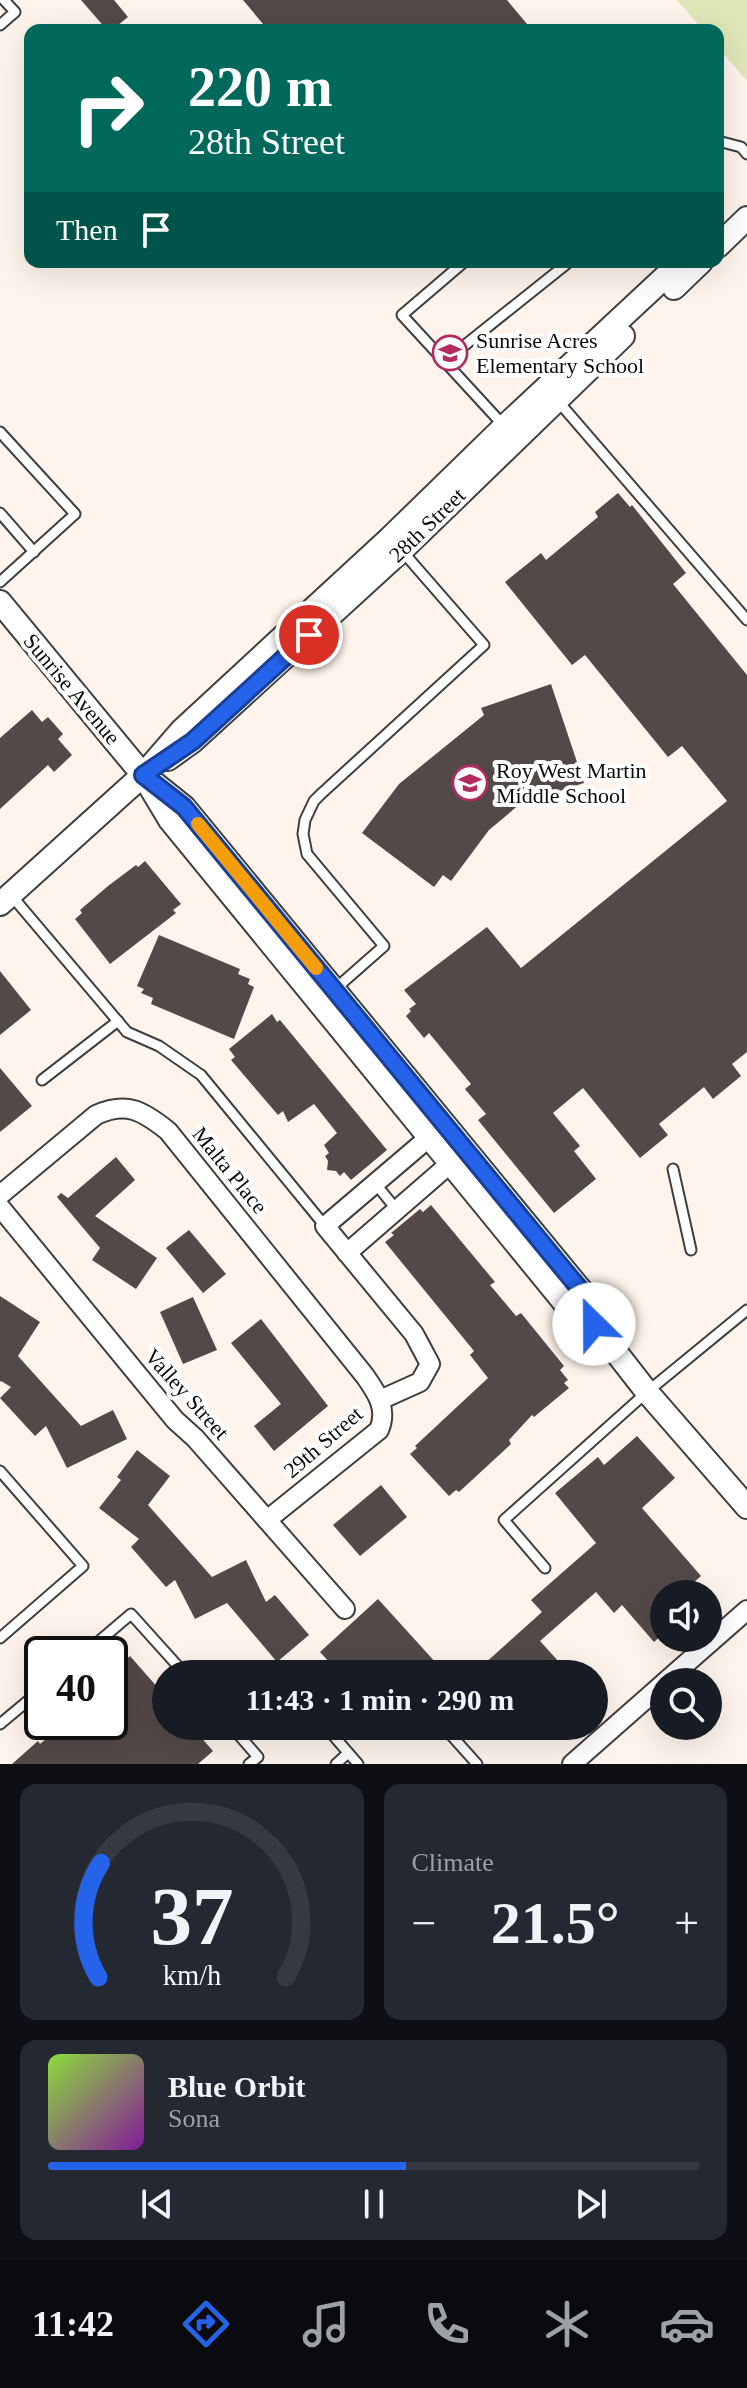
<!DOCTYPE html>
<meta charset="utf-8">
<style>
body{margin:0;font-family:"Times New Roman",serif;background:#242831;color:#f1f3f6;height:100vh;display:flex;flex-direction:column;font-size:30px;white-space:nowrap}
*{box-sizing:border-box;margin:0}
p{font-size:26px;color:#9ea1a6}
.icon{flex:none;width:44px;height:44px;fill:none;stroke:currentColor;stroke-width:2;stroke-linecap:round;stroke-linejoin:round}
.map{position:relative;height:1764px;overflow:hidden}
.panel{display:flex;flex-direction:column;gap:20px;padding:20px;background:#0d0f14;flex:1}
.panel>*{flex:none}
.hud{position:absolute;left:24px;top:24px;width:700px;height:244px;border-radius:16px;box-shadow:0 8px 32px #0002;background:#00695c;color:#fff;overflow:hidden}
.fabs{position:absolute;left:650px;top:1580px;display:grid;gap:16px}
.fabs a{display:grid;place-items:center;width:72px;height:72px;border-radius:50%;background:#171b24;box-shadow:0 8px 32px #0002;font-size:40px}
.speed{position:absolute;left:24px;top:1636px;display:flex;gap:16px;font-size:40px;font-weight:700;text-align:center}
.speed>*{display:grid;place-content:center;width:104px;height:104px;border-radius:50%;background:#171b24;box-shadow:0 8px 32px #0002;line-height:1}
.speed .limit{border:4px solid #111;border-radius:12px;background:#fff;color:#111}
.pin{position:absolute;display:grid;place-items:center;width:68px;height:68px;color:#fff;margin:-34px;border:4px solid #fff;border-radius:50%;box-shadow:0 2px 8px #0007}
.me{position:absolute;width:88px;margin:-44px;rotate:337deg;stroke-linejoin:round;filter:drop-shadow(0 0 6px #0008)}
.turn{display:flex;align-items:center;gap:28px;height:168px;padding:0 32px;font-size:36px}
.turn .icon{width:104px;height:104px;stroke-width:2.5}
.turn b{display:block;font-size:56px;line-height:68px}
.then{display:flex;align-items:center;height:76px;padding:0 32px;background:#0003;gap:16px;font-size:30px}
.big{font-size:60px;font-weight:700;line-height:1.1}
.panel .widget{flex:1;display:flex;flex-direction:column;justify-content:center;gap:12px;min-width:0;padding:0 28px;border-radius:16px;background:#242831}
.panel .dial{align-items:center;gap:0}
.dial svg{height:208px;overflow:visible;fill:none;stroke:#363941;stroke-width:7;stroke-linecap:round;text-anchor:middle}
.dial text{fill:#f1f3f6;stroke:none}
.song{display:flex;align-items:center;gap:24px}
.cover{width:96px;height:96px;border-radius:12px;background:linear-gradient(135deg,hsl(90 70% 55%),hsl(290 70% 35%))}
.played{height:8px;border-radius:4px;background:linear-gradient(90deg,#2563eb 55%,#363941 55%)}
.keys{display:flex;justify-content:space-around;direction:ltr}
.heat{display:flex;justify-content:space-between;align-items:center;font-size:44px;direction:ltr}
.panel .tiles{flex:1;display:grid;gap:20px;grid-template-columns:1fr 1fr}
.widget:last-child{grid-column:span 2}
.trip{position:absolute;left:152px;top:1660px;width:456px;height:80px;border-radius:40px;background:#171b24;box-shadow:0 8px 32px #0002;font-weight:700;line-height:80px;text-align:center}
.tab-bar{display:flex;height:128px;justify-content:space-around;align-items:center;background:#090b0e;color:#9ea1a6}
.tab-bar .icon{width:56px;height:56px}
.tab-bar .current{color:#2563eb}
.tab-bar b{font-size:36px;color:#f1f3f6}
.map>svg:first-child{display:block}
.green{fill:#e0e6b7}
.building{fill:#544949}
.lines{fill:none;stroke-linecap:round;stroke-linejoin:round}
.service-casing{stroke:#3f3f3f;stroke-width:13}
.minor-casing{stroke:#3f3f3f;stroke-width:22}
.tertiary-casing{stroke:#3f3f3f;stroke-width:26}
.service{stroke:#fff;stroke-width:9}
.minor{stroke:#fff;stroke-width:18}
.tertiary{stroke:#fff;stroke-width:22}
.route-casing{stroke:#184099;stroke-width:20}
.route{stroke:#2563eb;stroke-width:14}
.slow{stroke:#f59e0b;stroke-width:14}
.labels{text-anchor:middle;dominant-baseline:central;stroke-width:8;stroke-linejoin:round;paint-order:stroke}
.poi-label{font-size:22px;fill:#0c0c0c;stroke:#fff;text-anchor:start}
.street-label{font-size:22px;fill:#0c0c0c;stroke:#fff}
</style>
<div class="map">
<svg width="747" height="1764" viewBox="0 0 747 1764">
<rect width="100%" height="100%" fill="#fef4eb"/>
<path class="green" d="M677 0H747V81L718 47V30H703Z"/>
<g class="building">
<path d="M81 0H114L128 17 112 30H107Z"/>
<path d="M243 0H507L532 30H268Z"/>
<path d="M618 493 630 507 632 505 686 573 673 584 747 675V1052L732 1064 741 1076 713 1099 704 1087 659 1124 668 1135 640 1158 583 1088 553 1113 580 1146 574 1151 596 1179 554 1213 478 1120 486 1114 465 1089 471 1084 429 1033 424 1038 406 1016 411 1011 409 1009 416 1004 404 990 487 927 521 968 727 801 682 746 668 757 585 655 572 665 505 582 541 553 546 560 598 517 595 512Z"/>
<path d="M551 684 584 783 520 804 489 830 451 881 443 875 434 887 362 833 399 784 484 715 481 708Z"/>
<path d="M32 710 42 722 48 717 63 734 58 739 72 755 54 772 48 765 0 809V738Z"/>
<path d="M145 861 181 904 173 910 176 913 110 964 75 919 82 913 80 910 108 886 136 865 138 867Z"/>
<path d="M159 935 240 969 238 974 250 979 248 984 254 987 234 1039 151 1004 153 998 141 993 144 989 137 986Z"/>
<path d="M0 971 31 1010 0 1035Z"/>
<path d="M272 1014 277 1022 280 1020 387 1150 351 1180 344 1172 340 1176 336 1171 327 1170 328 1161 325 1156 329 1153 324 1145 337 1133 314 1104 288 1122 283 1111 278 1115 231 1060 235 1057 229 1049Z"/>
<path d="M0 1068 32 1106 0 1132Z"/>
<path d="M116 1157 135 1180 95 1216 157 1258 136 1289 92 1260 100 1248 57 1197 61 1193 68 1198Z"/>
<path d="M431 1205 495 1282 490 1285 516 1316 521 1313 564 1366 560 1370 568 1380 564 1383 569 1388 534 1417 532 1415 509 1440 511 1444 459 1492 456 1490 449 1496 410 1454 417 1448 415 1446 488 1378 470 1355 474 1351 385 1242 394 1235 391 1233 420 1209 423 1212Z"/>
<path d="M189 1230 226 1274 203 1293 166 1248Z"/>
<path d="M0 1296 40 1322 18 1356 81 1426 113 1410 127 1439 67 1468 46 1426 35 1436 0 1398 11 1387 1 1381 0 1382Z"/>
<path d="M193 1297 217 1350 183 1364 160 1312Z"/>
<path d="M261 1319 328 1406 274 1451 254 1426 281 1404 231 1343Z"/>
<path d="M637 1436 675 1478 642 1508 701 1576 681 1594H664V1633L654 1642 622 1605 614 1613 596 1592 540 1641 570 1674H473L542 1612 531 1600 596 1543 555 1493 598 1457 604 1465Z"/>
<path d="M137 1450 170 1476 148 1505 212 1577 246 1560 266 1602 275 1595 309 1635 277 1662 227 1603 195 1619 175 1580 166 1587 131 1547 139 1539 99 1508 121 1480 117 1477Z"/>
<path d="M381 1485 407 1517 360 1556 333 1525Z"/>
<path d="M378 1599 437 1664 427 1674H416L404 1661 389 1674H340L320 1652Z"/>
<path d="M130 1656 166 1697V1726H191L213 1751 198 1764H12L38 1741 40 1744 66 1722H110V1674Z"/>
</g>
<g class="lines">
<g class="service-casing">
<g id="service">
<path d="M0 25 15 12 4 0"/>
<path d="M718 141 741 147 747 154"/>
<path d="M464 262 402 315 504 426"/>
<path d="M445 361 569 262"/>
<path d="M557 400 747 620"/>
<path d="M0 432 75 514 0 582"/>
<path d="M0 513 34 552"/>
<path d="M11 895 127 1032 159 1046 201 1075 325 1226"/>
<path d="M334 990 384 946 307 854 303 834 305 820 314 801 321 794 484 645 403 552"/>
<path d="M42 1080 118 1021"/>
<path d="M673 1169 691 1250"/>
<path d="M375 1183 396 1209"/>
<path d="M0 1471 83 1566 0 1638"/>
<path d="M545 1568 504 1520 647 1392 747 1310"/>
<path d="M84 1654 131 1614 185 1674"/>
<path d="M0 1724 42 1689"/>
<path d="M231 1726 258 1757 249 1764"/>
<path d="M325 1726 358 1764"/>
<path d="M443 1726 477 1764"/>
<path d="M336 1764 348 1753"/>
</g>
</g>
<g class="minor-casing">
<g id="minor">
<path d="M0 1195 96 1115C127 1101 143 1111 168 1131L365 1376C377 1393 388 1409 379 1430L267 1520"/>
<path d="M0 1207 175 1420 195 1438 345 1609"/>
<path d="M347 1253 460 1155"/>
<path d="M380 1400 420 1382 430 1364 414 1334 325 1226 439 1129"/>
<path d="M665 1682 747 1610"/>
<path d="M572 1764 664 1683"/>
</g>
</g>
<g class="tertiary-casing">
<g id="tertiary">
<path d="M718 246 747 218"/>
<path d="M674 288 701 262"/>
<path d="M0 602 143 775 170 820 568 1307 594 1324 647 1392 747 1507"/>
<path d="M168 759 193 741 402 550 623 336"/>
<path d="M154 783 184 807 584 1294 594 1324"/>
<path d="M0 904 143 775 182 730 390 538 504 427 681 262"/>
</g>
</g>
<use href="#service" class="service"/>
<use href="#minor" class="minor"/>
<use href="#tertiary" class="tertiary"/>
</g>
<g class="lines">
<g class="route-casing">
<path id="route" d="M309 635 193 741 143 775 184 807 564 1270 584 1294 594 1324"/>
</g>
<use href="#route" class="route"/>
<path class="slow" d="M198 824 316 968"/>
</g>
<defs>
<g id="school-ring" transform="scale(1.8)"><circle r="9.5" fill="#fff" stroke="#b42b61" stroke-width="1.5"/><path d="M0-5L7-2L0 1L-7-2ZM-4 1L0 2.5L4 1V4Q0 6-4 4Z" fill="#b42b61"/></g>
</defs>
<g fill-rule="evenodd">
<use href="#school-ring" x="450" y="353"/>
<use href="#school-ring" x="470" y="783"/>
</g>
<g class="labels">
<g class="poi-label">
<text x="476" y="340">Sunrise Acres<tspan x="476" dy="25">Elementary School</tspan></text>
<text x="496" y="770">Roy West Martin<tspan x="496" dy="25">Middle School</tspan></text>
</g>
<g class="street-label">
<text transform="translate(427 525) rotate(-44)">28th Street</text>
<text transform="translate(72 689) rotate(50)">Sunrise Avenue</text>
<text transform="translate(230 1170) rotate(51)">Malta Place</text>
<text transform="translate(187 1394) rotate(48)">Valley Street</text>
<text transform="translate(323 1442) rotate(-41)">29th Street</text>
</g>
</g>
</svg>
<div class="fabs">
<a><svg class="icon" aria-label="sound" viewBox="0 0 24 24"><path d="M4 9h4l5-4v14l-5-4H4zM17 9q2 3 0 6"/></svg></a>
<a><svg class="icon" aria-label="search" viewBox="0 0 24 24"><circle cx="10" cy="10" r="6"/><path d="M15 15l6 6"/></svg></a>
</div>
<div class="speed"><div class="limit">40</div></div>
<div class="pin" style="left:309px;top:635px;background:#d93025"><svg class="icon" aria-label="arrive" viewBox="0 0 24 24"><path d="M6 21V4h12l-3 4 3 4H6"/></svg></div>
<svg class="me" style="left:594px;top:1324px" viewBox="-20 -20 40 40"><circle r="19" fill="#fff"/><path d="M0-13L10 11 0 6-10 11z" fill="#2563eb"/></svg>
<div class="trip">11:43 · 1 min · 290 m</div>
<div class="hud">
<div class="turn"><svg class="icon" aria-label="right" viewBox="0 0 24 24"><path d="M7 20v-9h11M14 6l5 5-5 5"/></svg><div><b>220 m</b>28th Street</div></div>
<div class="then">Then<svg class="icon" aria-label="arrive" viewBox="0 0 24 24"><path d="M6 21V4h12l-3 4 3 4H6"/></svg></div>
</div>
</div>
<section class="panel">
<div class="tiles">
<div class="widget dial"><svg viewBox="0 0 100 80">
<path d="M14 69A42 42 0 1 1 86 69"/>
<path d="M14 69A42 42 0 0 1 15 25" stroke="#2563eb"/>
<text x="50" y="56" font-size="32" font-weight="700">37</text>
<text x="50" y="72" font-size="11">km/h</text>
</svg></div>
<div class="widget"><p>Climate</p>
<div class="heat"><a>−</a><b class="big">21.5°</b><a>+</a></div>
</div>
<div class="widget">
<div class="song"><i class="cover"></i><div><b>Blue Orbit</b><p>Sona</p></div></div>
<div class="played"></div>
<div class="keys"><svg class="icon" aria-label="previous" viewBox="0 0 24 24"><path d="M18 5L8 12l10 7zM5 5v14"/></svg><svg class="icon" aria-label="pause" viewBox="0 0 24 24"><path d="M8 5v14M16 5v14"/></svg><svg class="icon" aria-label="next" viewBox="0 0 24 24"><path d="M6 5l10 7-10 7zM19 5v14"/></svg></div>
</div>
</div>
</section>
<nav class="tab-bar">
<b>11:42</b>
<svg class="icon current" aria-label="directions" viewBox="0 0 24 24"><path d="M12 3l9 9-9 9-9-9zM9 14v-3h6M13 9l2 2-2 2"/></svg>
<svg class="icon" aria-label="music" viewBox="0 0 24 24"><path d="M9 18V5l10-2v13"/><circle cx="6" cy="18" r="3"/><circle cx="16" cy="16" r="3"/></svg>
<svg class="icon" aria-label="phone" viewBox="0 0 24 24"><path d="M5 4h4l2 5-3 2q2 4 5 5l2-3 5 2v4C11 20 4 13 5 4z"/></svg>
<svg class="icon" aria-label="climate" viewBox="0 0 24 24"><path d="M12 3v18M4 7l16 10M4 17L20 7"/></svg>
<svg class="icon" aria-label="car" viewBox="0 0 24 24"><path d="M5 17H2v-5l4-1 3-4h7l3 4 3 1v5h-3M9 17h6M6 11h13"/><circle cx="7" cy="17" r="2"/><circle cx="17" cy="17" r="2"/></svg>
</nav>
